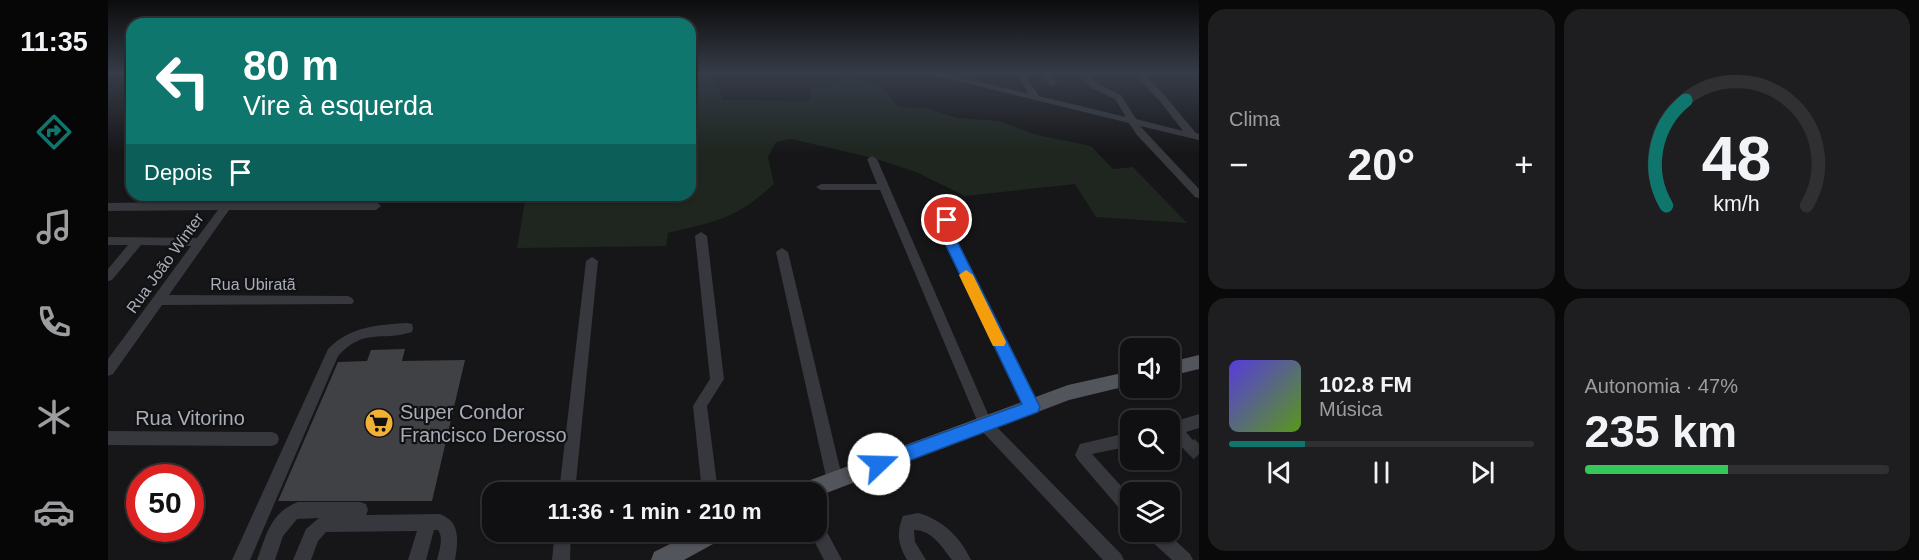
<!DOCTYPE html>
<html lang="pt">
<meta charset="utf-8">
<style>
body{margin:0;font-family:Arial,sans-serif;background:#1e1e20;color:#f1f3f6;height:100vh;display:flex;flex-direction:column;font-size:22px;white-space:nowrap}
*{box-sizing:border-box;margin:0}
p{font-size:20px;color:#9c9d9f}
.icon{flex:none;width:33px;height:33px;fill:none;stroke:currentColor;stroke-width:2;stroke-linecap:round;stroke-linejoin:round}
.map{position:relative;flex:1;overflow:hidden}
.sheet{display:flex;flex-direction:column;gap:9px;padding:9px;background:#09090a;width:720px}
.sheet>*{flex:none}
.banner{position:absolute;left:18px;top:18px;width:570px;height:183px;border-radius:18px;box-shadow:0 2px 4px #0004,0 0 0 2px #303032;background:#0f766e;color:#fff;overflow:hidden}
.fabs{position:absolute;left:1012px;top:338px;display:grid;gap:12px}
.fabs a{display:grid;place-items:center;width:60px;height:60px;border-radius:12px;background:#101012;box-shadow:0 2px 4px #0004,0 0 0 2px #303032;font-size:30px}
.speed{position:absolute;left:18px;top:464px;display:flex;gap:12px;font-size:30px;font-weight:700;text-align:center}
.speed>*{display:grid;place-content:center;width:78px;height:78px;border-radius:50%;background:#101012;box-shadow:0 2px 4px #0004,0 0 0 2px #303032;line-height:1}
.speed .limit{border:9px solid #d22;background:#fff;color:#111}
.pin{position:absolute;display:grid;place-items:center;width:51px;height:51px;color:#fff;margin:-26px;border:3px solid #fff;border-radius:50%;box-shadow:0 2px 6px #0007}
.me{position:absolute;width:66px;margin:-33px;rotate:69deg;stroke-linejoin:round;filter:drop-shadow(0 0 4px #0008)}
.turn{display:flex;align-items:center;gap:21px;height:126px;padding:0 18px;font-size:27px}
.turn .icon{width:78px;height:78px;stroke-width:2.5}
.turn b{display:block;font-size:42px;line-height:51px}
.then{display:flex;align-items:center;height:57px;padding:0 18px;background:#0003;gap:12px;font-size:22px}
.big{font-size:45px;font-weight:600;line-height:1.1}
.sheet .tile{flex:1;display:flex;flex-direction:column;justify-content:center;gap:9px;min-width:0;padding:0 21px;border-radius:18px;background:#1e1e20}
.sheet .dial{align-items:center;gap:0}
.dial svg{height:156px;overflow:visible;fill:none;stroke:#303032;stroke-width:7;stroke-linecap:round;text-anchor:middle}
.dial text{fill:#f1f3f6;stroke:none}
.song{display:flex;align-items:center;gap:18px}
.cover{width:72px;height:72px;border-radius:9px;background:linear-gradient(135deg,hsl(250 70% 55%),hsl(90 70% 35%))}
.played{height:6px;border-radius:3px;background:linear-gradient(90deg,#0f766e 25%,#303032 25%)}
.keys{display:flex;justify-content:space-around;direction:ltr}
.heat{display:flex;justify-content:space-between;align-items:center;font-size:33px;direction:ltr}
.charge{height:9px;border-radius:4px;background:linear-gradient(90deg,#34c759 47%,#303032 0)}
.sheet .tiles{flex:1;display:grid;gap:9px;grid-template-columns:repeat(2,1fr)}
.trip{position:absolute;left:374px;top:482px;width:345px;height:60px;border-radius:18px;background:#101012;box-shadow:0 2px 4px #0004,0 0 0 2px #303032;font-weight:600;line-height:60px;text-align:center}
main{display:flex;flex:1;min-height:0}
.dock{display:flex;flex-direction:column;width:108px;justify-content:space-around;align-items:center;background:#060607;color:#9c9d9f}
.dock .icon{width:42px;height:42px}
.dock .current{color:#0f766e}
.dock b{font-size:27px;color:#f1f3f6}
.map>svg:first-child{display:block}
.green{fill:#1e261f}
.building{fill:#404145}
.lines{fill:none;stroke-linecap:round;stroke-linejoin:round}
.minor-tunnel{stroke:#333438;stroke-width:15;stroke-dasharray:15 8;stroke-linecap:butt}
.minor{fill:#37383d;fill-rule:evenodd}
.major{fill:#53555c;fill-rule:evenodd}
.route{fill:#1a73e8;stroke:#114b97;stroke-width:1.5}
.slow{fill:#f59e0b}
.labels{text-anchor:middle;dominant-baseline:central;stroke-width:4.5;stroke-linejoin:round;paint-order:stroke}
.street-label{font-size:16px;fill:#a8adb8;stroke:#111113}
.near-poi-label{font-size:20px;fill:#a8adb8;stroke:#111113;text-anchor:start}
.near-street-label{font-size:20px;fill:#a8adb8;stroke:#111113}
</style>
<main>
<nav class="dock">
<b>11:35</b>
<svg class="icon current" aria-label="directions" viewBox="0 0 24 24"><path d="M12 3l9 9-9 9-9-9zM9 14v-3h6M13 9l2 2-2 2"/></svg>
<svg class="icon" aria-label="music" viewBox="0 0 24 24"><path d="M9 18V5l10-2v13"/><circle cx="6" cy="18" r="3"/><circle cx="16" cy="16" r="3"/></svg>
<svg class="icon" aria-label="phone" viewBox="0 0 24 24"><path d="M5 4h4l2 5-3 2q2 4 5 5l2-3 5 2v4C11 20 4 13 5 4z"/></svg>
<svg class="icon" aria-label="climate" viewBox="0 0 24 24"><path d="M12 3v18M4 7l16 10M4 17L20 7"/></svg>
<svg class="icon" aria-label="car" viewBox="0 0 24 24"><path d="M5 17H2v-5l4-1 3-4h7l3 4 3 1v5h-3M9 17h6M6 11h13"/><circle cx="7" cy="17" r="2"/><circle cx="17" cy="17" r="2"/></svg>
</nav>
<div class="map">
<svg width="1091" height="560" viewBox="0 0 1091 560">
<rect width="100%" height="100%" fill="#161618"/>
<path class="green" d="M591 74H604L615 100 702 101 703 86H724L738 79 757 81 776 88 790 107 818 108 849 118 891 121 929 135 983 146 1005 169 1025 167 1079 223 988 217 967 184 857 196 808 172 765 158 683 139 668 142 660 157 666 184C627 220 609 221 560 233L558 246 409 248 418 195H582V76Z"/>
<path class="building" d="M297 349 294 361 357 360 324 501H170L230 362 259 361 263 350Z"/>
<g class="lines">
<path class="minor-tunnel" d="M1081 444 1091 454"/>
<g class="minor">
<path d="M0 74H6L0 78Z"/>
<path d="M822 74H839L921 94 908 74H916L931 96 1018 117 1007 99 984 88 969 74H979L990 84 1013 95 1028 119 1075 131 1051 100 1026 74H1035L1057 96 1088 133 1091 134V140L1032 126 1091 189V198L1087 197 1029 135 1021 123Z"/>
<path d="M933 74H942L950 84 943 86Z"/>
<path d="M764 156 769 159 883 421 1013 554 1016 560H995L873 430 772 190H713L708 187 713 184H769L759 159Z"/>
<path d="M119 201 268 202 273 206 268 210H121L61 295 240 296 244 298 246 301 244 304 54 305 5 374 0 376V359L83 246 33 245 4 280 0 281V269L20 245H0V237L89 238 110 210 0 211V203Z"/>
<path d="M856 213 861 217 860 220 842 225V229L931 407 929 411 924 413 919 411 830 229 832 220Z"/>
<path d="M593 232 599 236 616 379 599 406 610 492H594L585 406 602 379 587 236Z"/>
<path d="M674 248 680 252 735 481 733 486 727 489 721 486 719 481 668 252Z"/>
<path d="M484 257 490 261 467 492H451L478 261Z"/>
<path d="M299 323 304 324 305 328 304 332C272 342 257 327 230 356L142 560H124L220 349C243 326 269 325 299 323Z"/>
<path d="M1091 414V428L1078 432 1088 444 1086 449 1081 451 1076 449 1062 437V423Z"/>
<path d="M0 431 164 432 169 434 171 439 169 444 164 446 0 445Z"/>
<path d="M1023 432V446L984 454 1023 497V517L1017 515 970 460 967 455 972 444Z"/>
<path d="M190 502H252L258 504 260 510 258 515 332 514C353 522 350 541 347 560H329C331 551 336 538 330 530H326L318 560H300L309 531 218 532 210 541 203 560H185L198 529 211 518 189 519 175 536 167 560H149C159 534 162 513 190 502Z"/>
<path d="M810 513C834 519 853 538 863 560H844C834 547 824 530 806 530L807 542 818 560H799C790 544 788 533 795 516Z"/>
<path d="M708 521 714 523 734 560H716L701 531H708Z"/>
<path d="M447 531H463L462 560H444Z"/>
<path d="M1037 531H1057L1082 554 1085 560H1064L1039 537Z"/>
</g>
<g class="major">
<path d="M1091 355V369L1062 376V362Z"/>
<path d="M1023 371V385L961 400 708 497V492H687L690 485 697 482 960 385Z"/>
<path d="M588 531H619L616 538 576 560H543L546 552Z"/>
</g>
</g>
<linearGradient id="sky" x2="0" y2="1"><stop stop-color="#0c0c0d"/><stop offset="0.48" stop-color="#363c48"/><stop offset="1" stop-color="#363c48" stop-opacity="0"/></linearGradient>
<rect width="1091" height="153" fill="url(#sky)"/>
<path class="route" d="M839 216 845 220 843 229 932 407 930 412 771 472 765 470 762 464 765 458 914 404 830 229 831 220Z"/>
<path class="slow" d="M858 270 865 275 898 342 896 346H885L883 342 851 275Z"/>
<defs>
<g id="supermarket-disc" transform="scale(1.5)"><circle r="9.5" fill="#f2b134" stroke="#111113"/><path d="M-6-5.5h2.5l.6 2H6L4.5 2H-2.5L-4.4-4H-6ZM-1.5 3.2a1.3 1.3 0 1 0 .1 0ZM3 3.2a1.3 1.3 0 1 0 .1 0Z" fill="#111"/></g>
</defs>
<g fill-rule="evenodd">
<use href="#supermarket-disc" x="271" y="423"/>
</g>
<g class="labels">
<g class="street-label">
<text transform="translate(57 263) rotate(-54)">Rua João Winter</text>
<text x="145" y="284">Rua Ubiratã</text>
</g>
<g class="near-poi-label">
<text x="292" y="412">Super Condor<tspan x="292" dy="23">Francisco Derosso</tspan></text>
</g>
<g class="near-street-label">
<text x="82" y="418">Rua Vitorino</text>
</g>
</g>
</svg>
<div class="fabs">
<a><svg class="icon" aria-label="sound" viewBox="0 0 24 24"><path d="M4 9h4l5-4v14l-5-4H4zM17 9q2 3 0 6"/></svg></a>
<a><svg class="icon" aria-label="search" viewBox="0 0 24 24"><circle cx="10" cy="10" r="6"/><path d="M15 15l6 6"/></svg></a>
<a><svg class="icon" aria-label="layers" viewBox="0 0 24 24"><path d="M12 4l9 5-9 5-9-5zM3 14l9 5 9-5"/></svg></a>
</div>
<div class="speed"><div class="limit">50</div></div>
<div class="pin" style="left:839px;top:220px;background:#d93025"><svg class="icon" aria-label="arrive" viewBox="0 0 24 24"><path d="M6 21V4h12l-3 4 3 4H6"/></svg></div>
<svg class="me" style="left:771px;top:464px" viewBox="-20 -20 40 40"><circle r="19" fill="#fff"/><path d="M0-13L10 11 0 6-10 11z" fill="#1a73e8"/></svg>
<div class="trip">11:36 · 1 min · 210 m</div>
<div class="banner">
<div class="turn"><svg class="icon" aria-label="left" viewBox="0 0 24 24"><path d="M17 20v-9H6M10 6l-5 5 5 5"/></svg><div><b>80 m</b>Vire à esquerda</div></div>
<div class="then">Depois<svg class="icon" aria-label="arrive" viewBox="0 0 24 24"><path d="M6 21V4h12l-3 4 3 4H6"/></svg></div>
</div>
</div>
<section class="sheet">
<div class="tiles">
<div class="tile"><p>Clima</p>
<div class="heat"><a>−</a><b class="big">20°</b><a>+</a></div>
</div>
<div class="tile dial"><svg viewBox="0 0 100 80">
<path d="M14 69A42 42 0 1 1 86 69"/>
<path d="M14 69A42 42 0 0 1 24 15" stroke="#0f766e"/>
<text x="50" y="56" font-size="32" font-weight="700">48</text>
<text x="50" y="72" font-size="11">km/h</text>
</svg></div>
<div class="tile">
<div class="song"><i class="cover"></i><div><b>102.8 FM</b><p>Música</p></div></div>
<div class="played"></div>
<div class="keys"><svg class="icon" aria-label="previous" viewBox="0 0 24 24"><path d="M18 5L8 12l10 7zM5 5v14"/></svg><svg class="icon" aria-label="pause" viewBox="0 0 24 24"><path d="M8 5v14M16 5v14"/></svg><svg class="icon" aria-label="next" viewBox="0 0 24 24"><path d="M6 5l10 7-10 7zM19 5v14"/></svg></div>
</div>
<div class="tile"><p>Autonomia · 47%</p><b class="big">235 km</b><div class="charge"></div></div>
</div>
</section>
</main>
